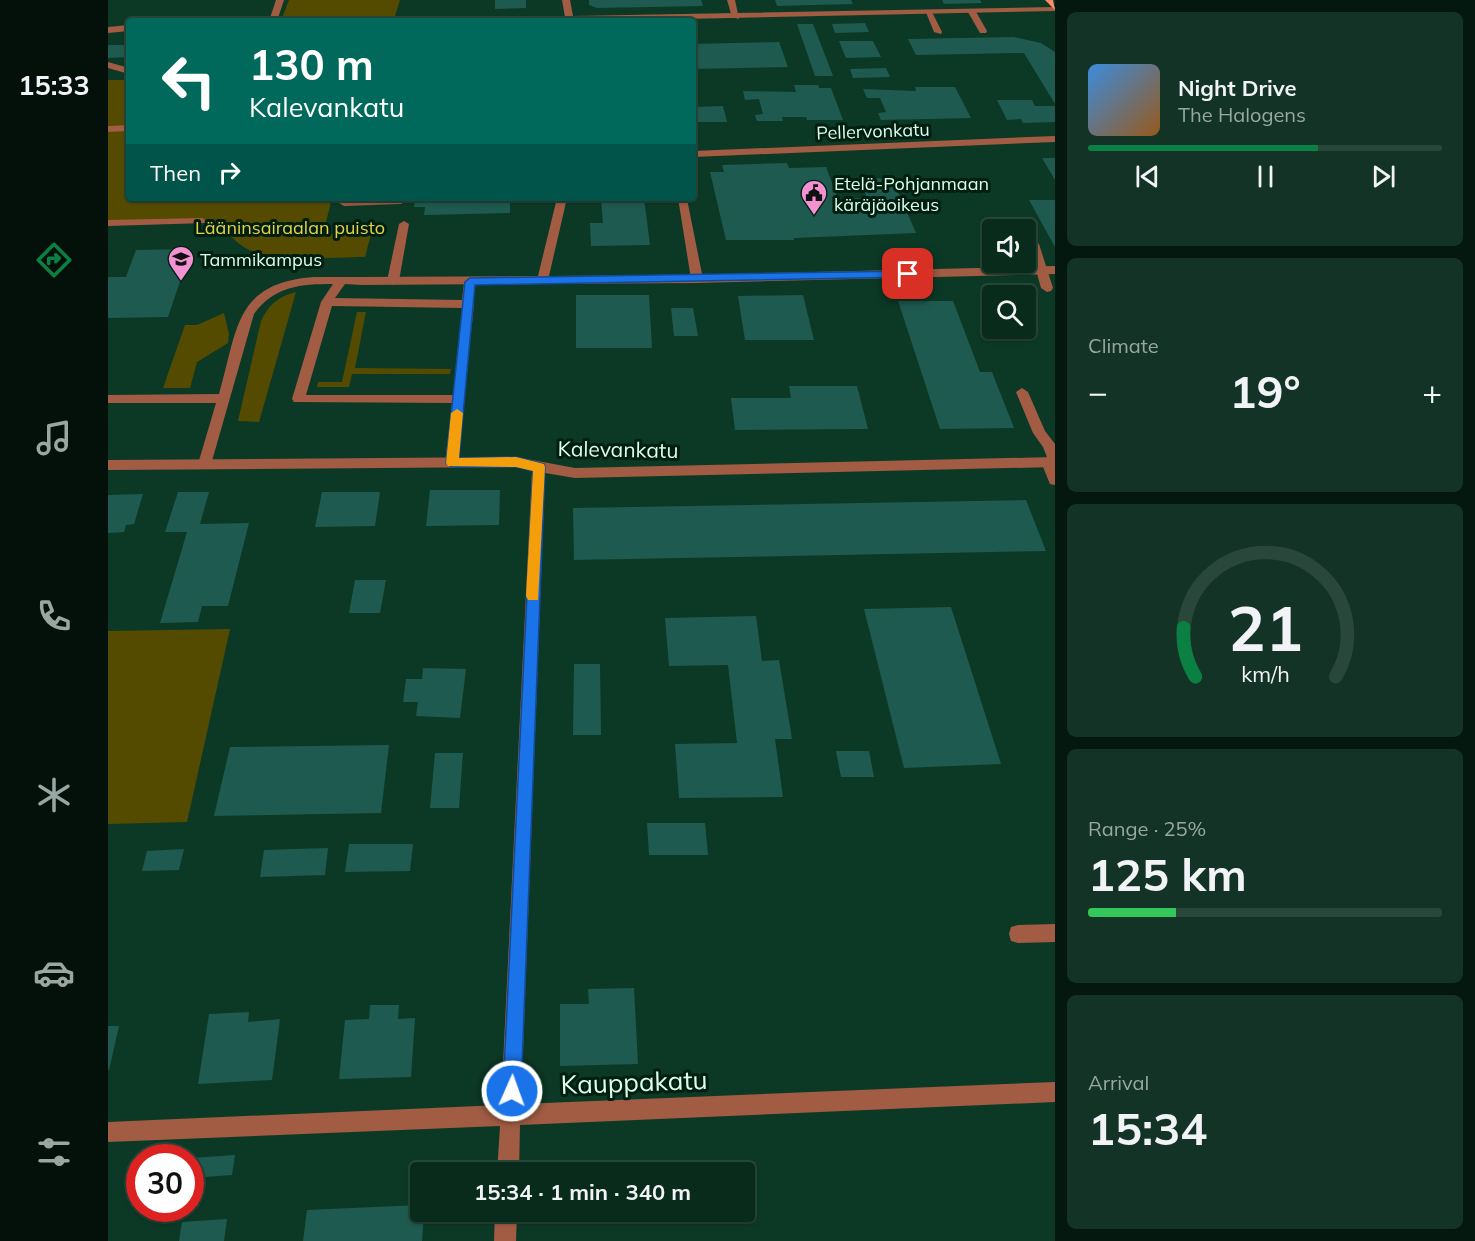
<!DOCTYPE html>
<meta charset="utf-8">
<style>
body{margin:0;font-family:Mulish,sans-serif;background:#123325;color:#f1f3f6;height:100vh;display:flex;flex-direction:column;font-size:22px;white-space:nowrap}
*{box-sizing:border-box;margin:0}
p{font-size:20px;color:#99a7a3}
.icon{flex:none;width:33px;height:33px;fill:none;stroke:currentColor;stroke-width:2;stroke-linecap:round;stroke-linejoin:round}
.map{position:relative;flex:1;overflow:hidden}
.sheet{display:flex;flex-direction:column;gap:12px;padding:12px;background:#05180f;width:420px}
.sheet>*{flex:none}
.hud{position:absolute;left:18px;top:18px;width:570px;height:183px;border-radius:6px;box-shadow:0 2px 4px #0004,0 0 0 2px #29473b;background:#00695c;color:#fff;overflow:hidden}
.controls{position:absolute;left:874px;top:219px;display:grid;gap:12px}
.controls a{display:grid;place-items:center;width:54px;height:54px;border-radius:6px;background:#092b1c;box-shadow:0 2px 4px #0004,0 0 0 2px #29473b;font-size:30px}
.speed{position:absolute;left:18px;top:1144px;display:flex;gap:12px;font-size:30px;font-weight:700;text-align:center}
.speed>*{display:grid;place-content:center;width:78px;height:78px;border-radius:50%;background:#092b1c;box-shadow:0 2px 4px #0004,0 0 0 2px #29473b;line-height:1}
.speed .limit{border:9px solid #d22;background:#fff;color:#111}
.pin{position:absolute;display:grid;place-items:center;width:51px;height:51px;color:#fff;margin:-26px;border-radius:12px;box-shadow:0 3px 9px #0006}
.me{position:absolute;width:66px;margin:-33px;rotate:2deg;stroke-linejoin:round;filter:drop-shadow(0 0 4px #0008)}
.turn{display:flex;align-items:center;gap:21px;height:126px;padding:0 24px;font-size:27px}
.turn .icon{width:78px;height:78px;stroke-width:2.5}
.turn b{display:block;font-size:42px;line-height:51px}
.then{display:flex;align-items:center;height:57px;padding:0 24px;background:#0003;gap:12px;font-size:22px}
.big{font-size:45px;font-weight:700;line-height:1.1}
.sheet .tile{flex:1;display:flex;flex-direction:column;justify-content:center;gap:9px;min-width:0;padding:0 21px;border-radius:9px;background:#123325}
.sheet .dial{align-items:center;gap:0}
.dial svg{height:156px;overflow:visible;fill:none;stroke:#29473b;stroke-width:7;stroke-linecap:round;text-anchor:middle}
.dial text{fill:#f1f3f6;stroke:none}
.song{display:flex;align-items:center;gap:18px}
.cover{width:72px;height:72px;border-radius:9px;background:linear-gradient(135deg,hsl(210 70% 55%),hsl(30 70% 35%))}
.played{height:6px;border-radius:3px;background:linear-gradient(90deg,#0b8043 65%,#29473b 65%)}
.keys{display:flex;justify-content:space-around;direction:ltr}
.heat{display:flex;justify-content:space-between;align-items:center;font-size:33px;direction:ltr}
.charge{height:9px;border-radius:4px;background:linear-gradient(90deg,#34c759 25%,#29473b 0)}
.trip{position:absolute;left:302px;top:1162px;width:345px;height:60px;border-radius:6px;background:#092b1c;box-shadow:0 2px 4px #0004,0 0 0 2px #29473b;font-weight:700;line-height:60px;text-align:center}
main{display:flex;flex:1;min-height:0}
.tabs{display:flex;flex-direction:column;width:108px;justify-content:space-around;align-items:center;background:#04110b;color:#99a7a3}
.tabs .icon{width:42px;height:42px}
.tabs .selected{color:#0b8043}
.tabs b{font-size:27px;color:#f1f3f6}
.map>svg:first-child{display:block}
.green{fill:#554b00}
.building{fill:#1e5a50}
.lines{fill:none;stroke-linecap:round;stroke-linejoin:round}
.service{fill:#a15c43;fill-rule:evenodd}
.minor{fill:#a15c43;fill-rule:evenodd}
.primary{fill:#ff8e64;fill-rule:evenodd}
.route{fill:#1a73e8;stroke:#114b97;stroke-width:1.5}
.slow{fill:#f59e0b}
.labels{text-anchor:middle;dominant-baseline:central;stroke-width:6;stroke-linejoin:round;paint-order:stroke}
.far-street-label{font-size:18px;fill:#defdec;stroke:#001f10}
.far-poi-label{font-size:18px;fill:#defdec;stroke:#001f10;text-anchor:start}
.far-park-label{font-size:18px;fill:#e5d14c;stroke:#001f10}
.street-label{font-size:21px;fill:#defdec;stroke:#001f10}
.near-street-label{font-size:26px;fill:#defdec;stroke:#001f10}
</style>
<main>
<nav class="tabs">
<b>15:33</b>
<svg class="icon selected" aria-label="directions" viewBox="0 0 24 24"><path d="M12 3l9 9-9 9-9-9zM9 14v-3h6M13 9l2 2-2 2"/></svg>
<svg class="icon" aria-label="music" viewBox="0 0 24 24"><path d="M9 18V5l10-2v13"/><circle cx="6" cy="18" r="3"/><circle cx="16" cy="16" r="3"/></svg>
<svg class="icon" aria-label="phone" viewBox="0 0 24 24"><path d="M5 4h4l2 5-3 2q2 4 5 5l2-3 5 2v4C11 20 4 13 5 4z"/></svg>
<svg class="icon" aria-label="climate" viewBox="0 0 24 24"><path d="M12 3v18M4 7l16 10M4 17L20 7"/></svg>
<svg class="icon" aria-label="car" viewBox="0 0 24 24"><path d="M5 17H2v-5l4-1 3-4h7l3 4 3 1v5h-3M9 17h6M6 11h13"/><circle cx="7" cy="17" r="2"/><circle cx="17" cy="17" r="2"/></svg>
<svg class="icon" aria-label="filters" viewBox="0 0 24 24"><path d="M4 7h16M4 17h16"/><circle cx="9" cy="7" r="2"/><circle cx="15" cy="17" r="2"/></svg>
</nav>
<div class="map">
<svg width="947" height="1241" viewBox="0 0 947 1241">
<rect width="100%" height="100%" fill="#0c3925"/>
<g class="green">
<path d="M181 0H292L287 16 174 18Z"/>
<path d="M0 80H21V198H224L215 234H263L257 257C228 257 172 262 146 252 132 247 120 235 113 222L0 224Z"/>
<path d="M188 292 151 422 130 421 153 321C161 304 170 297 188 292Z"/>
<path d="M249 312H258L247 368 343 369 342 374H244L241 387H209L210 382H234Z"/>
<path d="M116 313 121 334 120 343 89 362 82 388H55L77 325H89Z"/>
<path d="M122 629 79 822 0 824V631Z"/>
</g>
<g class="building">
<path d="M387 0H418V8L387 9Z"/>
<path d="M481 0H593L595 6 489 8 481 5Z"/>
<path d="M667 0H743L745 4 669 6Z"/>
<path d="M834 0H872L874 3 836 4Z"/>
<path d="M757 23 761 32 727 33 724 24Z"/>
<path d="M689 24H705L725 76H707Z"/>
<path d="M906 37 933 43 947 52V104L916 53 808 55 800 39Z"/>
<path d="M21 41V57L0 58V45H19Z"/>
<path d="M731 41H765L773 57 738 58Z"/>
<path d="M671 42 680 67 585 69V44Z"/>
<path d="M778 68 782 77 745 78 742 69Z"/>
<path d="M686 85H710L711 88H723L735 120H699L698 117H674L675 121H649L647 115 655 114 651 99 637 100 635 91 688 92Z"/>
<path d="M807 87H847L863 118 773 120 770 113 778 112 772 98H759L755 89 808 91Z"/>
<path d="M889 100H924L927 106H947V122L915 123 913 119 899 120Z"/>
<path d="M615 106 619 122H585V107Z"/>
<path d="M934 158H947V180Z"/>
<path d="M679 163 681 168 718 167 730 199 759 198 751 179 784 178 808 233 686 238V240H618L602 172H616L614 165Z"/>
<path d="M307 198H402V213L316 215 317 207H306Z"/>
<path d="M493 198H536L542 245 483 246 482 223H495Z"/>
<path d="M921 200H947V247Z"/>
<path d="M83 249 60 317 0 318V277H18L28 250Z"/>
<path d="M468 295H541L544 348H468Z"/>
<path d="M695 295 706 340H637L630 296Z"/>
<path d="M790 301H845L872 372H884L906 428 832 429Z"/>
<path d="M563 308H585L590 336H566Z"/>
<path d="M681 386H749L760 429 627 430 623 398H683Z"/>
<path d="M322 490H392L391 525 318 526Z"/>
<path d="M70 492H101L92 524 141 523 120 606H94L90 622 52 623 79 532H57Z"/>
<path d="M214 492H272L267 526 207 527Z"/>
<path d="M35 494 26 524 18 525 16 532 0 533V495Z"/>
<path d="M918 500 938 551 466 560 465 508Z"/>
<path d="M247 580H278L272 613H241Z"/>
<path d="M843 607 893 764 796 768 756 609Z"/>
<path d="M648 616 654 661 671 660 684 739H667L675 797 571 798 567 744 629 743 620 665 561 666 557 618Z"/>
<path d="M466 664H492L493 735H465Z"/>
<path d="M315 668 358 669 352 718 308 716 310 702H295L298 679H314Z"/>
<path d="M281 745 273 813 106 816 122 747Z"/>
<path d="M728 751H761L766 777H733Z"/>
<path d="M327 753H355L351 808H322Z"/>
<path d="M539 823H597L600 855H541Z"/>
<path d="M241 844H305L302 871 237 872Z"/>
<path d="M220 848 217 875 152 877 156 850Z"/>
<path d="M76 849 71 870 34 871 39 851Z"/>
<path d="M526 988 530 1064 452 1066V1004H481L480 989Z"/>
<path d="M262 1005H291L290 1019 307 1018 303 1077 231 1079 237 1020 261 1019Z"/>
<path d="M141 1012 140 1022 172 1019 164 1080 90 1084 101 1014Z"/>
<path d="M0 1026H11L1 1070H0Z"/>
<path d="M127 1155 124 1175 82 1178 84 1158Z"/>
<path d="M312 1205V1212H316L314 1241H195L199 1210Z"/>
<path d="M119 1219 116 1241H71L74 1222Z"/>
</g>
<g class="lines">
<g class="service">
<path d="M168 0H176L169 21H161Z"/>
<path d="M619 0H627L631 19 624 17Z"/>
<path d="M817 10 824 12 834 32 833 34 826 32Z"/>
<path d="M861 10H867L879 31 878 33H872L860 12Z"/>
<path d="M0 62 21 68V74L0 68Z"/>
<path d="M21 125V131L0 132V126Z"/>
<path d="M302 198 293 204 236 206 231 203 236 200Z"/>
<path d="M570 198 579 199 595 279 589 283 583 279Z"/>
<path d="M94 218 99 221 98 223 0 226V220Z"/>
<path d="M296 221 301 224 291 281 285 285 279 281 291 224Z"/>
<path d="M926 241 931 244 945 288 943 291 939 292 933 288 921 244Z"/>
<path d="M206 277H254L260 281 254 285 237 284 227 298 354 300 356 282 358 279H366V304L349 467 344 468 337 463 344 403 186 402 184 399 213 302 225 284C193 284 166 286 146 314L102 468H92L90 464 108 403H0V395L111 394C130 329 126 283 206 277ZM224 306 354 308 345 395H198Z"/>
<path d="M914 388 920 392 937 431 947 444V485L942 484 933 462 939 457 935 447 925 433 908 392Z"/>
<path d="M947 924V942L910 943 903 941 901 934 903 927 910 925Z"/>
</g>
<g class="minor">
<path d="M454 0H462L465 16 947 7V11L485 21H358L362 18 457 17Z"/>
<path d="M21 25V31L0 33V27Z"/>
<path d="M947 136V142L585 157V151Z"/>
<path d="M449 198H459L441 276 589 275 947 266V274L589 283 254 285 248 281 254 277 430 276Z"/>
<path d="M408 457 467 468 947 457V467L467 478 437 473 413 1104 947 1082V1102L412 1125 411 1173H389L392 1126 0 1142V1122L393 1105 424 470 408 467 0 470V460Z"/>
<path d="M387 1212H409L408 1241H386Z"/>
</g>
<path class="primary" d="M937 0H945L947 10Z"/>
</g>
<path class="route" d="M800 271 805 274 804 277 367 285 351 458 408 457 436 464 437 467 413 1091 411 1097 404 1100 398 1097 395 1091 425 471 408 467H344L338 463 357 282 362 278Z"/>
<path class="slow" d="M349 409 355 413 351 458 408 457 436 464 437 467 430 600H420L418 596 425 471 408 467 340 466 338 463 343 413Z"/>
<defs>
<g id="civic-pin" transform="scale(1.35)"><path d="M0 17L-7.5 6A9.5 9.5 0 1 1 7.5 6Z" fill="#f491d3" stroke="#001f10"/><path d="M-.6-6.5H3V-4.5H.6V-3L4-1V1h2V6H-6V1h2V-1L-.6-3ZM-1.2 2.5V6h2.4V2.5Z" fill="#111"/></g>
<g id="school-pin" transform="scale(1.35)"><path d="M0 17L-7.5 6A9.5 9.5 0 1 1 7.5 6Z" fill="#f491d3" stroke="#001f10"/><path d="M0-5L7-2L0 1L-7-2ZM-4 1L0 2.5L4 1V4Q0 6-4 4Z" fill="#111"/></g>
</defs>
<g fill-rule="evenodd">
<use href="#civic-pin" x="706" y="193"/>
<use href="#school-pin" x="73" y="259"/>
</g>
<g class="labels">
<g class="far-street-label">
<text transform="translate(765 131) rotate(-2)">Pellervonkatu</text>
</g>
<g class="far-poi-label">
<text x="726" y="183">Etelä-Pohjanmaan<tspan x="726" dy="21">käräjäoikeus</tspan></text>
<text x="92" y="259">Tammikampus</text>
</g>
<g class="far-park-label">
<text x="182" y="227">Lääninsairaalan puisto</text>
</g>
<g class="street-label">
<text transform="translate(510 449) rotate(1)">Kalevankatu</text>
</g>
<g class="near-street-label">
<text transform="translate(526 1082) rotate(-2)">Kauppakatu</text>
</g>
</g>
</svg>
<div class="controls">
<a><svg class="icon" aria-label="sound" viewBox="0 0 24 24"><path d="M4 9h4l5-4v14l-5-4H4zM17 9q2 3 0 6"/></svg></a>
<a><svg class="icon" aria-label="search" viewBox="0 0 24 24"><circle cx="10" cy="10" r="6"/><path d="M15 15l6 6"/></svg></a>
</div>
<div class="speed"><div class="limit">30</div></div>
<div class="pin" style="left:800px;top:274px;background:#d93025"><svg class="icon" aria-label="arrive" viewBox="0 0 24 24"><path d="M6 21V4h12l-3 4 3 4H6"/></svg></div>
<svg class="me" style="left:404px;top:1091px" viewBox="-20 -20 40 40"><circle r="17" fill="#1a73e8" stroke="#fff" stroke-width="3"/><path d="M0-11L8 9 0 5-8 9z" fill="#fff"/></svg>
<div class="trip">15:34 · 1 min · 340 m</div>
<div class="hud">
<div class="turn"><svg class="icon" aria-label="left" viewBox="0 0 24 24"><path d="M17 20v-9H6M10 6l-5 5 5 5"/></svg><div><b>130 m</b>Kalevankatu</div></div>
<div class="then">Then<svg class="icon" aria-label="right" viewBox="0 0 24 24"><path d="M7 20v-9h11M14 6l5 5-5 5"/></svg></div>
</div>
</div>
<section class="sheet">
<div class="tile">
<div class="song"><i class="cover"></i><div><b>Night Drive</b><p>The Halogens</p></div></div>
<div class="played"></div>
<div class="keys"><svg class="icon" aria-label="previous" viewBox="0 0 24 24"><path d="M18 5L8 12l10 7zM5 5v14"/></svg><svg class="icon" aria-label="pause" viewBox="0 0 24 24"><path d="M8 5v14M16 5v14"/></svg><svg class="icon" aria-label="next" viewBox="0 0 24 24"><path d="M6 5l10 7-10 7zM19 5v14"/></svg></div>
</div>
<div class="tile"><p>Climate</p>
<div class="heat"><a>−</a><b class="big">19°</b><a>+</a></div>
</div>
<div class="tile dial"><svg viewBox="0 0 100 80">
<path d="M14 69A42 42 0 1 1 86 69"/>
<path d="M14 69A42 42 0 0 1 8 44" stroke="#0b8043"/>
<text x="50" y="56" font-size="32" font-weight="700">21</text>
<text x="50" y="72" font-size="11">km/h</text>
</svg></div>
<div class="tile"><p>Range · 25%</p><b class="big">125 km</b><div class="charge"></div></div>
<div class="tile"><p>Arrival</p><b class="big">15:34</b></div>
</section>
</main>
